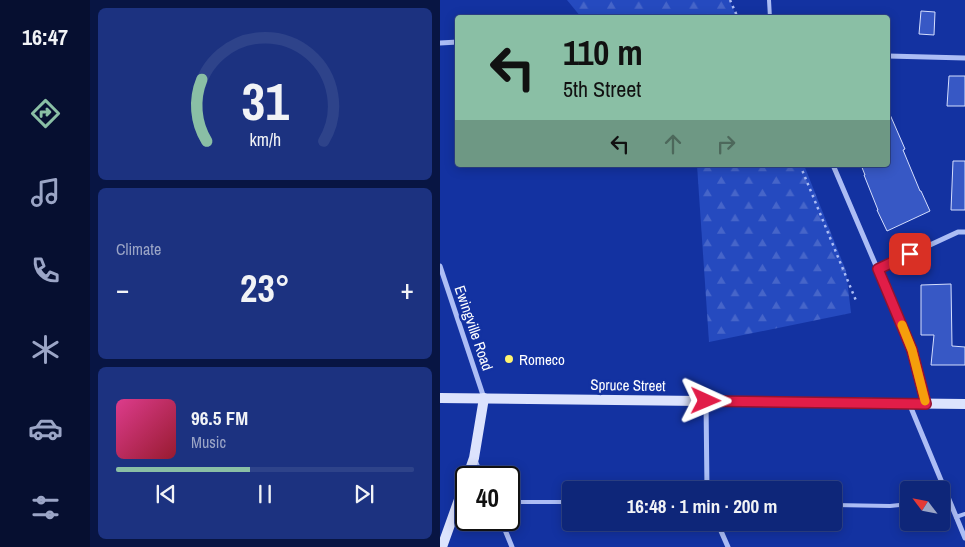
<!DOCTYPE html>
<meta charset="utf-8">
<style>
body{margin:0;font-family:"Archivo Narrow",sans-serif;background:#1c3280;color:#f1f3f6;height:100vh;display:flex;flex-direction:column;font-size:19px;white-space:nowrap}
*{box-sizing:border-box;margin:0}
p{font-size:16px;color:#9ba5c6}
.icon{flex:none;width:28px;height:28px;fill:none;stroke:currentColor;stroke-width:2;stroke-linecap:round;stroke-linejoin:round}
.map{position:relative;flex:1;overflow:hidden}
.sheet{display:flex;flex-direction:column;gap:8px;padding:8px;background:#081543;width:350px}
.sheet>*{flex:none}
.banner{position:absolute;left:15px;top:15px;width:435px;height:152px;border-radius:5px;box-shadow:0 2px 12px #0003,0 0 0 1px #2e438a;background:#8abfa5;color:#111;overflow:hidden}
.needle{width:32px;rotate:302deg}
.fabs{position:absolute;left:460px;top:481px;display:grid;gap:10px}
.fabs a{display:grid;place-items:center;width:50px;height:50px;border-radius:5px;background:#0e2679;box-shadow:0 2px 12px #0003,0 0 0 1px #2e438a;font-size:25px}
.speed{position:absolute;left:15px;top:466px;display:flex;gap:10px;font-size:25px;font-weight:700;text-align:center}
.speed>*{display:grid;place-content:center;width:65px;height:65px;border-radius:50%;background:#0e2679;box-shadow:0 2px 12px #0003,0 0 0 1px #2e438a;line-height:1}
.speed .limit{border:2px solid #111;border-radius:8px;background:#fff;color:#111}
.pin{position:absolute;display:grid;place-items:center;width:42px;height:42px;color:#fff;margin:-21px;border-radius:10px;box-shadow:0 2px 8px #0006}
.me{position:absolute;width:55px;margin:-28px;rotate:91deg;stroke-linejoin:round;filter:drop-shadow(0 0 4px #0008)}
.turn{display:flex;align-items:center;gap:18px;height:105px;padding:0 25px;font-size:22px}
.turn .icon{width:65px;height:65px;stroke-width:2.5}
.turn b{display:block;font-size:35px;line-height:42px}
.lanes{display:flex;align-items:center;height:48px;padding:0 25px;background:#0003;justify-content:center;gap:25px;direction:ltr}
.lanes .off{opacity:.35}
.big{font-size:38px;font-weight:700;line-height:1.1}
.sheet .card{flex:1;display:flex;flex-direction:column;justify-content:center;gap:8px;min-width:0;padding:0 18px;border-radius:8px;background:#1c3280}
.sheet .dial{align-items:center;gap:0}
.dial svg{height:130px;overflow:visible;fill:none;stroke:#2e438a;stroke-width:7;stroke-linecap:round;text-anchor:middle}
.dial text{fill:#f1f3f6;stroke:none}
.song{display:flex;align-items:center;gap:15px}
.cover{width:60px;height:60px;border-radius:8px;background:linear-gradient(135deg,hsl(330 70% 55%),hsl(350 70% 35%))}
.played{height:5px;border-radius:2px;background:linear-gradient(90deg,#8abfa5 45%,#2e438a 45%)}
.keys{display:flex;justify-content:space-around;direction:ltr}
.heat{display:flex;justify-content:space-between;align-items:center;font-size:28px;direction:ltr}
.trip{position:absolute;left:122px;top:481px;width:280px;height:50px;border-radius:5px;background:#0e2679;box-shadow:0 2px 12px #0003,0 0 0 1px #2e438a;font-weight:700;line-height:50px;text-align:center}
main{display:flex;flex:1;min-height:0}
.dock{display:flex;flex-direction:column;width:90px;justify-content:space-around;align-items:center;background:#060f30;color:#9ba5c6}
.dock .icon{width:35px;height:35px}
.dock .on{color:#8abfa5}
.dock b{font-size:22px;color:#f1f3f6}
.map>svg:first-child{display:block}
.forest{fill:url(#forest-firs)}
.building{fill:#3758c5;stroke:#d5defe}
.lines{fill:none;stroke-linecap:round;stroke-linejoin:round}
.path{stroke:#acbdf5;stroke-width:2.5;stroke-dasharray:2.5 4;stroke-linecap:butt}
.lane{stroke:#acbdf5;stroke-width:4}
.street{stroke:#acbdf5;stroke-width:5}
.secondary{stroke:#dce3fd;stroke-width:10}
.route-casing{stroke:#92132f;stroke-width:12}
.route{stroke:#e11d48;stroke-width:9}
.slow{stroke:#f59e0b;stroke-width:9}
.poi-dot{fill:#fff46f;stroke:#1332a1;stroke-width:2}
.labels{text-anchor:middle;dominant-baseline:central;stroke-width:5;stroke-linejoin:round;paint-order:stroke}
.street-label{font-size:15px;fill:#fff;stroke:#1332a1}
.poi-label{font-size:15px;fill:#fff;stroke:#1332a1;text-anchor:start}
</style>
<main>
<nav class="dock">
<b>16:47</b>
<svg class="icon on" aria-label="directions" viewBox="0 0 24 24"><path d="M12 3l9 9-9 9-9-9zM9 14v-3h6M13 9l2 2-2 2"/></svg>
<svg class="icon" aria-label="music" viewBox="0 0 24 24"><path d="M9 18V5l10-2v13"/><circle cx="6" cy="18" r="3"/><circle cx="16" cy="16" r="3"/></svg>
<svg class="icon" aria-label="phone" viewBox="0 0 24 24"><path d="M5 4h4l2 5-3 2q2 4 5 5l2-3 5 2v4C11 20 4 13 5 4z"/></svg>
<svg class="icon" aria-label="climate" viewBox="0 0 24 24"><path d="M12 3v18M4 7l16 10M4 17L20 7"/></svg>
<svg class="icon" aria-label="car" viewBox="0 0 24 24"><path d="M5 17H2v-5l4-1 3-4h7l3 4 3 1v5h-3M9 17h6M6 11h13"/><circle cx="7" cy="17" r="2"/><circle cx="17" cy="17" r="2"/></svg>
<svg class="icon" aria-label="filters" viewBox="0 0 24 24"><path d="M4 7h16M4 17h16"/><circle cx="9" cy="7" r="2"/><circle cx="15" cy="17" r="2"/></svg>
</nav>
<section class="sheet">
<div class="card dial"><svg viewBox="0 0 100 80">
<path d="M14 69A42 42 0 1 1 86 69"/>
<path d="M14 69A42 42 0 0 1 11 31" stroke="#8abfa5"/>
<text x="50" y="56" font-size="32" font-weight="700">31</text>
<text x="50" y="72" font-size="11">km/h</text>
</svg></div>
<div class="card"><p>Climate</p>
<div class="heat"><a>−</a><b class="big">23°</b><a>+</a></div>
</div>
<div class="card">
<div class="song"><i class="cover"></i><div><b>96.5 FM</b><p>Music</p></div></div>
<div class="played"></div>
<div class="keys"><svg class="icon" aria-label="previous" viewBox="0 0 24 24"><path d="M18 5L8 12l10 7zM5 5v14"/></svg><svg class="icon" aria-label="pause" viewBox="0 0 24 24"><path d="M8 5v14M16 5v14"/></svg><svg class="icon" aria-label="next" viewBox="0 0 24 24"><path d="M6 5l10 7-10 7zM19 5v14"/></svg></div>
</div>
</section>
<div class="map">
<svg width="525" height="547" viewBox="0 0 525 547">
<defs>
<pattern id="forest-firs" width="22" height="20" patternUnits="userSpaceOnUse" patternTransform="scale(1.25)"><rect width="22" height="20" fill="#254abf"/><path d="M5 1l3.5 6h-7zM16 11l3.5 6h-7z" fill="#4665c9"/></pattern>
</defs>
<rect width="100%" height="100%" fill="#1332a1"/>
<g class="forest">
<path d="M127 0H289L297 17H141Z"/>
<path d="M257 165H364L406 271 411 313 269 342Z"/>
</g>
<g class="building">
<path d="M481 11 495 12 494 35 479 34Z"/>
<path d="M509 76H525V106H507Z"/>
<path d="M448 110 465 149 463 150 480 191H481L490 211 447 231 437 210H438L424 175H425L421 165H448Z"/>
<path d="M513 161H525V210H511Z"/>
<path d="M511 284 512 346 525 347V365H491L494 335H481V285Z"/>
</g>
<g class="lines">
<g class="path">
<path d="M290 0 298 18"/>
<path d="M360 165 417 303"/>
</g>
<g class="lane">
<path d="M329 0 330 18"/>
<path d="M69 502H131"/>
<path d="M394 505 450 506 469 504"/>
<path d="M516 517 525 514"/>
</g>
<g class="street">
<path d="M0 43 18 42"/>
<path d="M448 56 525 58"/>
<path d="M393 165 472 350 486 403"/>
<path d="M0 266 44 398"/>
<path d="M438 269 518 232H525"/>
<path d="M266 401 267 490"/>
<path d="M469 403 525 538"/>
<path d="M35 460 42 478"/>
<path d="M61 520 72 547"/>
<path d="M277 522 288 547"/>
</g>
<g class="secondary">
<path d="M0 398 525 404"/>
<path d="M27 478 34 458 44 398"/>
<path d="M2 547 26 480"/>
</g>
</g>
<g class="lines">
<g class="route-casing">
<path id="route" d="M266 401 486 404 472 350 438 269 470 254"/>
</g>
<use href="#route" class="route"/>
<path class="slow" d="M462 325 472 350 485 401"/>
</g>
<circle class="poi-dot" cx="69" cy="359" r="5"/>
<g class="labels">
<g class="street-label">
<text transform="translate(34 328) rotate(71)">Ewingville Road</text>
<text transform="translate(188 385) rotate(1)">Spruce Street</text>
</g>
<g class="poi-label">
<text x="79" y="359">Romeco</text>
</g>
</g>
</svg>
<div class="fabs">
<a><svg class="needle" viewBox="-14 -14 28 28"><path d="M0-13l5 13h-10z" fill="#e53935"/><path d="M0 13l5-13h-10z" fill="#9ba5c6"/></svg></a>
</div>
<div class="speed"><div class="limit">40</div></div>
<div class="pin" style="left:470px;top:254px;background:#d93025"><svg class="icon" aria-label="arrive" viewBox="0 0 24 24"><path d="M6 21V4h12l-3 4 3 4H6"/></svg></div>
<svg class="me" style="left:266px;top:401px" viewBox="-20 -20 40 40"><path d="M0-17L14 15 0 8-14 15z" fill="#e11d48" stroke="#fff" stroke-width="4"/></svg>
<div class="trip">16:48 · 1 min · 200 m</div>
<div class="banner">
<div class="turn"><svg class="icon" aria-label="left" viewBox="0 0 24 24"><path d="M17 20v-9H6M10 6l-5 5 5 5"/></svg><div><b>110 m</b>5th Street</div></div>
<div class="lanes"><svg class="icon" aria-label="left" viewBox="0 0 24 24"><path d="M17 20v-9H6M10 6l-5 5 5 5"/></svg><svg class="icon off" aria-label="ahead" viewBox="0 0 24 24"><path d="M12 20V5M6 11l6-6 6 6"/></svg><svg class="icon off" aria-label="right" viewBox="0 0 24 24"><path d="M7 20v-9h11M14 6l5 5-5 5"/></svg></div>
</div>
</div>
</main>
